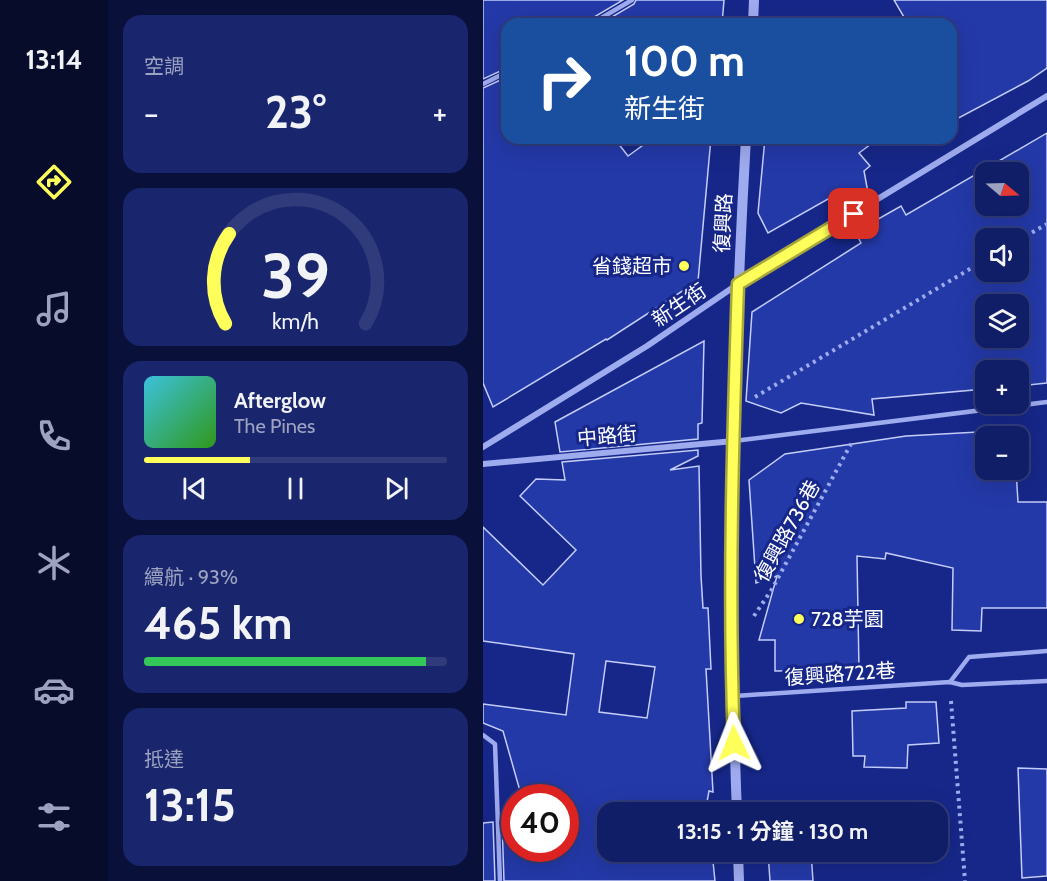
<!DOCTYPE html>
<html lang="zh-TW">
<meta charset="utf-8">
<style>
body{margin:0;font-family:Cabin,"Noto Sans TC",sans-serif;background:#19266d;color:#f1f3f6;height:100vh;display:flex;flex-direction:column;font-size:22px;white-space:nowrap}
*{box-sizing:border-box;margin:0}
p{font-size:20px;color:#9ca2c0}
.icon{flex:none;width:33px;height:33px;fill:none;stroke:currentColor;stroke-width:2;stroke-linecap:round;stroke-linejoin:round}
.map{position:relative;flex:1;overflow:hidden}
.panel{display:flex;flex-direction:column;gap:15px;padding:15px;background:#091039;width:375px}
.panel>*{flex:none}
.banner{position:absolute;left:18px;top:18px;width:456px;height:126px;border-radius:18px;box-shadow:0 6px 24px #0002,0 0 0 2px #303b7b;background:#1a4fa0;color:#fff;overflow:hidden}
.needle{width:39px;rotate:109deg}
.tools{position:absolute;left:492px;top:162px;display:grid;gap:12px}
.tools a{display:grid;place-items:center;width:54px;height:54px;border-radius:12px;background:#101d67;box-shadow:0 6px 24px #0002,0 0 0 2px #303b7b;font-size:30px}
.speed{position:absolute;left:18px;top:784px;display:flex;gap:12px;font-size:30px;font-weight:700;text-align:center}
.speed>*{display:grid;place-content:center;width:78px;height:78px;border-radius:50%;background:#101d67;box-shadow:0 6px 24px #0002,0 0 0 2px #303b7b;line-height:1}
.speed .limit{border:9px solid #d22;background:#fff;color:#111}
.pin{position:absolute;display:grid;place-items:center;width:51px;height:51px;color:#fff;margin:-26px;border-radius:12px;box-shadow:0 3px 9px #0006}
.me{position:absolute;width:66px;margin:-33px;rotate:358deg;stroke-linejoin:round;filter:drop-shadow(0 0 4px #0008)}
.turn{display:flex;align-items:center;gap:21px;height:126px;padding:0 24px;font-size:27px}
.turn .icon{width:78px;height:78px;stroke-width:2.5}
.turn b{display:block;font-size:42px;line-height:51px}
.big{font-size:45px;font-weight:700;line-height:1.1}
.panel .widget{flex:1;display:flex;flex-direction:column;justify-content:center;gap:9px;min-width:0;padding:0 21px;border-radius:18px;background:#19266d}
.panel .dial{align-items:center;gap:0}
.dial svg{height:156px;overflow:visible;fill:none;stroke:#303b7b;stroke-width:7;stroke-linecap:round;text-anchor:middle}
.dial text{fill:#f1f3f6;stroke:none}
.song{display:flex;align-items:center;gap:18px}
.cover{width:72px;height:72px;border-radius:9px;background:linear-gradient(135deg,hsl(190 70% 55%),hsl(110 70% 35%))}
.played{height:6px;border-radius:3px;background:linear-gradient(90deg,#ffff5b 35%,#303b7b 35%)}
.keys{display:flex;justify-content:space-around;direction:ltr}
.heat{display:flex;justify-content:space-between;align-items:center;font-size:33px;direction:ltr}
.charge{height:9px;border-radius:4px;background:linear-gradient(90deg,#34c759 93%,#303b7b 0)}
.trip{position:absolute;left:114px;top:802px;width:351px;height:60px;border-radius:18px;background:#101d67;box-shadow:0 6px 24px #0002,0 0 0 2px #303b7b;font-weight:700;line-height:60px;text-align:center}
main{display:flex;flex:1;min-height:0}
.dock{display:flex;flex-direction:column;width:108px;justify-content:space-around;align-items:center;background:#060c29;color:#9ca2c0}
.dock .icon{width:42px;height:42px}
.dock .current{color:#ffff5b}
.dock b{font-size:27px;color:#f1f3f6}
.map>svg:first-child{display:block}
.building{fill:#2439a8;stroke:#c4cdfa;stroke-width:1.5;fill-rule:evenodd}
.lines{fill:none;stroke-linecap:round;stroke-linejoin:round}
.path{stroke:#9eabee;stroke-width:4;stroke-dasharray:3 4.5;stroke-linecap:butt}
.service{stroke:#9eabee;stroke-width:4.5}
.minor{stroke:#9eabee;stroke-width:6}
.tertiary{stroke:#9eabee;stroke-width:10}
.route-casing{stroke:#a6a63b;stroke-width:15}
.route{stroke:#ffff5b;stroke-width:10}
.poi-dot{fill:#ffff5b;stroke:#162789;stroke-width:2}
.labels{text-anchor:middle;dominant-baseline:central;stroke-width:6;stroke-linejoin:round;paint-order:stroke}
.street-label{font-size:20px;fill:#fff;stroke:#162789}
.poi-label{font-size:20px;fill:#fff;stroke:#162789;text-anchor:end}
</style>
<main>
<nav class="dock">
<b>13:14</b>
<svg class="icon current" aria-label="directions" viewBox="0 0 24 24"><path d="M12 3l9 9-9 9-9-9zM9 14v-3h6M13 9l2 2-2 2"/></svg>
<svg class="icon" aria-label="music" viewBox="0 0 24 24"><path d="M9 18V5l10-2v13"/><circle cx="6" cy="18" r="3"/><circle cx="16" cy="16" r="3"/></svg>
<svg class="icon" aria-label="phone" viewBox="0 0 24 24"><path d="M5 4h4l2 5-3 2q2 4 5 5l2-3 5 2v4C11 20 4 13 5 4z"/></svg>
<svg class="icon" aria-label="climate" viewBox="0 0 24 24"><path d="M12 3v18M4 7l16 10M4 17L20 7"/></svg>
<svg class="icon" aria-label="car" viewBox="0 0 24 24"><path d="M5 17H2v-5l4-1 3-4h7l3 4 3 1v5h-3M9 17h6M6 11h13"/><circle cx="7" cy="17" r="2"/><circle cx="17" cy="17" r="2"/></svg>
<svg class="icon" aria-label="filters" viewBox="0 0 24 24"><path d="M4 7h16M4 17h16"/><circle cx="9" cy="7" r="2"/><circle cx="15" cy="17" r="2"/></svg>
</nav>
<section class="panel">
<div class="widget"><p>空調</p>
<div class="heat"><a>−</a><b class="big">23°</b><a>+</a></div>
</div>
<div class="widget dial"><svg viewBox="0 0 100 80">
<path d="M14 69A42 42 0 1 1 86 69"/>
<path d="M14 69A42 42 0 0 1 16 23" stroke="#ffff5b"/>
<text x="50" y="56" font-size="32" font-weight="700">39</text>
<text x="50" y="72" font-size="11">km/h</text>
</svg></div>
<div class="widget">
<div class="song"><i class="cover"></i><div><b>Afterglow</b><p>The Pines</p></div></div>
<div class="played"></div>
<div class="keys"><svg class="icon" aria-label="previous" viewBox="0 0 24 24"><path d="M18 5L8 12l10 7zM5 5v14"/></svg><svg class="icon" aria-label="pause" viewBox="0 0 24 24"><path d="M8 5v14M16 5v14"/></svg><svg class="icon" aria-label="next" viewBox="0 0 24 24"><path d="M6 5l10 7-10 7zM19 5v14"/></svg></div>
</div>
<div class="widget"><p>續航 · 93%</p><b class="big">465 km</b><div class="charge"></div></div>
<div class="widget"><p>抵達</p><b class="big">13:15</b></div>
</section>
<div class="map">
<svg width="564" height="881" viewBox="0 0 564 881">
<rect width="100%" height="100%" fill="#162789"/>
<g class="building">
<path d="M0 0H140L106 20 104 24H24V68L0 79Z"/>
<path d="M153 0H241L239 24H117L151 4Z"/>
<path d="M411 0H564V68L545 81 468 122V24H425Z"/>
<path d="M24 77V138H131L145 156 170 138H228L215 281 124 340 123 339 10 407 0 383V88Z"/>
<path d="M564 133V383L536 386V370H502V389L389 399 391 415 318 403 298 413 263 401 269 312 378 243 367 222 388 209 390 222 418 206 423 215ZM502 172H536V206H502ZM502 238H536V272H502ZM502 304H536V338H502Z"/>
<path d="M282 138H396L376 153 387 166 381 171 386 198 362 213 352 195 285 233 275 213Z"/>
<path d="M221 341 219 423 215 424V439L77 452 72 422Z"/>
<path d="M531 430V436H502V470H533L535 502H564V608H499L498 631 469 630 470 568 403 553 402 559 374 556 376 670 292 671V640H276L294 576 273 583 266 480 302 454 423 436Z"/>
<path d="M215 450V456L187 470 216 466 218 576 220 608H225L228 669H223L230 792 226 791 222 813H124V852H229L232 881H21L19 822 32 821V849H82V798H39L20 731 0 723V704L83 715 91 654 0 641V527L60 585 93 550 37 496 53 479 82 480 79 462ZM123 661 172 667 164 718 116 712Z"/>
<path d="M423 702H453L456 743 425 745 424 768 381 767 382 756H370L369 711 423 708Z"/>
<path d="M535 768 564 769V876L539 878Z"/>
<path d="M10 822 12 881H0V823Z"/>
<path d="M285 852H328L330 881H287Z"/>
</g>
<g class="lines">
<g class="path">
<path d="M536 240 564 224"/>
<path d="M272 397 502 260"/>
<path d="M271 616 289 589 369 442"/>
<path d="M468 701 482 881"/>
</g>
<g class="service">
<path d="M108 24 149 0"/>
<path d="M0 84 24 72"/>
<path d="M251 441 564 402"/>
<path d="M467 682 486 657 564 651"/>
<path d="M252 696 467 682 479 685 564 681"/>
<path d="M0 735 12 744 17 881"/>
</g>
<g class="minor">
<path d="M0 447 164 346 255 284 564 96"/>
<path d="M0 464 251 441"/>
</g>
<g class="tertiary">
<path d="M270 24 271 0"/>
<path d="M254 813C245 588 250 363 263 138"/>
<path d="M255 852 256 881"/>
</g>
</g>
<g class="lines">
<g class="route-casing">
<path id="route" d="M251 743C245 591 250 436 255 284L371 214"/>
</g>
<use href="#route" class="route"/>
</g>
<g class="poi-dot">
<circle cx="201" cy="266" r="6"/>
<circle cx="316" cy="619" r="6"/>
</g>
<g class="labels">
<g class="street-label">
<text transform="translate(240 223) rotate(-87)">復興路</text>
<text transform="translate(196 305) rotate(-34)">新生街</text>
<text transform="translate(124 436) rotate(-5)">中路街</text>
<text transform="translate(304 531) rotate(-61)">復興路736巷</text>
<text transform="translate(357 674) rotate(-4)">復興路722巷</text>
</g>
<g class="poi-label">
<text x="189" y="266">省錢超市</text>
<text x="328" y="619" text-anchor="start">728芋園</text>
</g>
</g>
</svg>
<div class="tools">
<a><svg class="needle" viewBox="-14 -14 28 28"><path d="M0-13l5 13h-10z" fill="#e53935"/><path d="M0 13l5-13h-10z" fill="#9ca2c0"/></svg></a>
<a><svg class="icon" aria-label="sound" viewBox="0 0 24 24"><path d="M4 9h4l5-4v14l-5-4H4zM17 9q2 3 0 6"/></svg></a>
<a><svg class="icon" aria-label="layers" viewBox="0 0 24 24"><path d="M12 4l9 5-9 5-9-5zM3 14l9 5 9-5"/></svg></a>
<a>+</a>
<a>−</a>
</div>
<div class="speed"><div class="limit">40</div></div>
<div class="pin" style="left:371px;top:214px;background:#d93025"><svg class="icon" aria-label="arrive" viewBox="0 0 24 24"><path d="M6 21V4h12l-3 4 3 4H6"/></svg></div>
<svg class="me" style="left:251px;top:743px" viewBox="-20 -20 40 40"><path d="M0-17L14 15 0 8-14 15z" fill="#ffff5b" stroke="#fff" stroke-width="4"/></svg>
<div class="trip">13:15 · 1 分鐘 · 130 m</div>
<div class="banner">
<div class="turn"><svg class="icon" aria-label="right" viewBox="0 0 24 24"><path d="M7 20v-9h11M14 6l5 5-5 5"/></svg><div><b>100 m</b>新生街</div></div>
</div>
</div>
</main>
